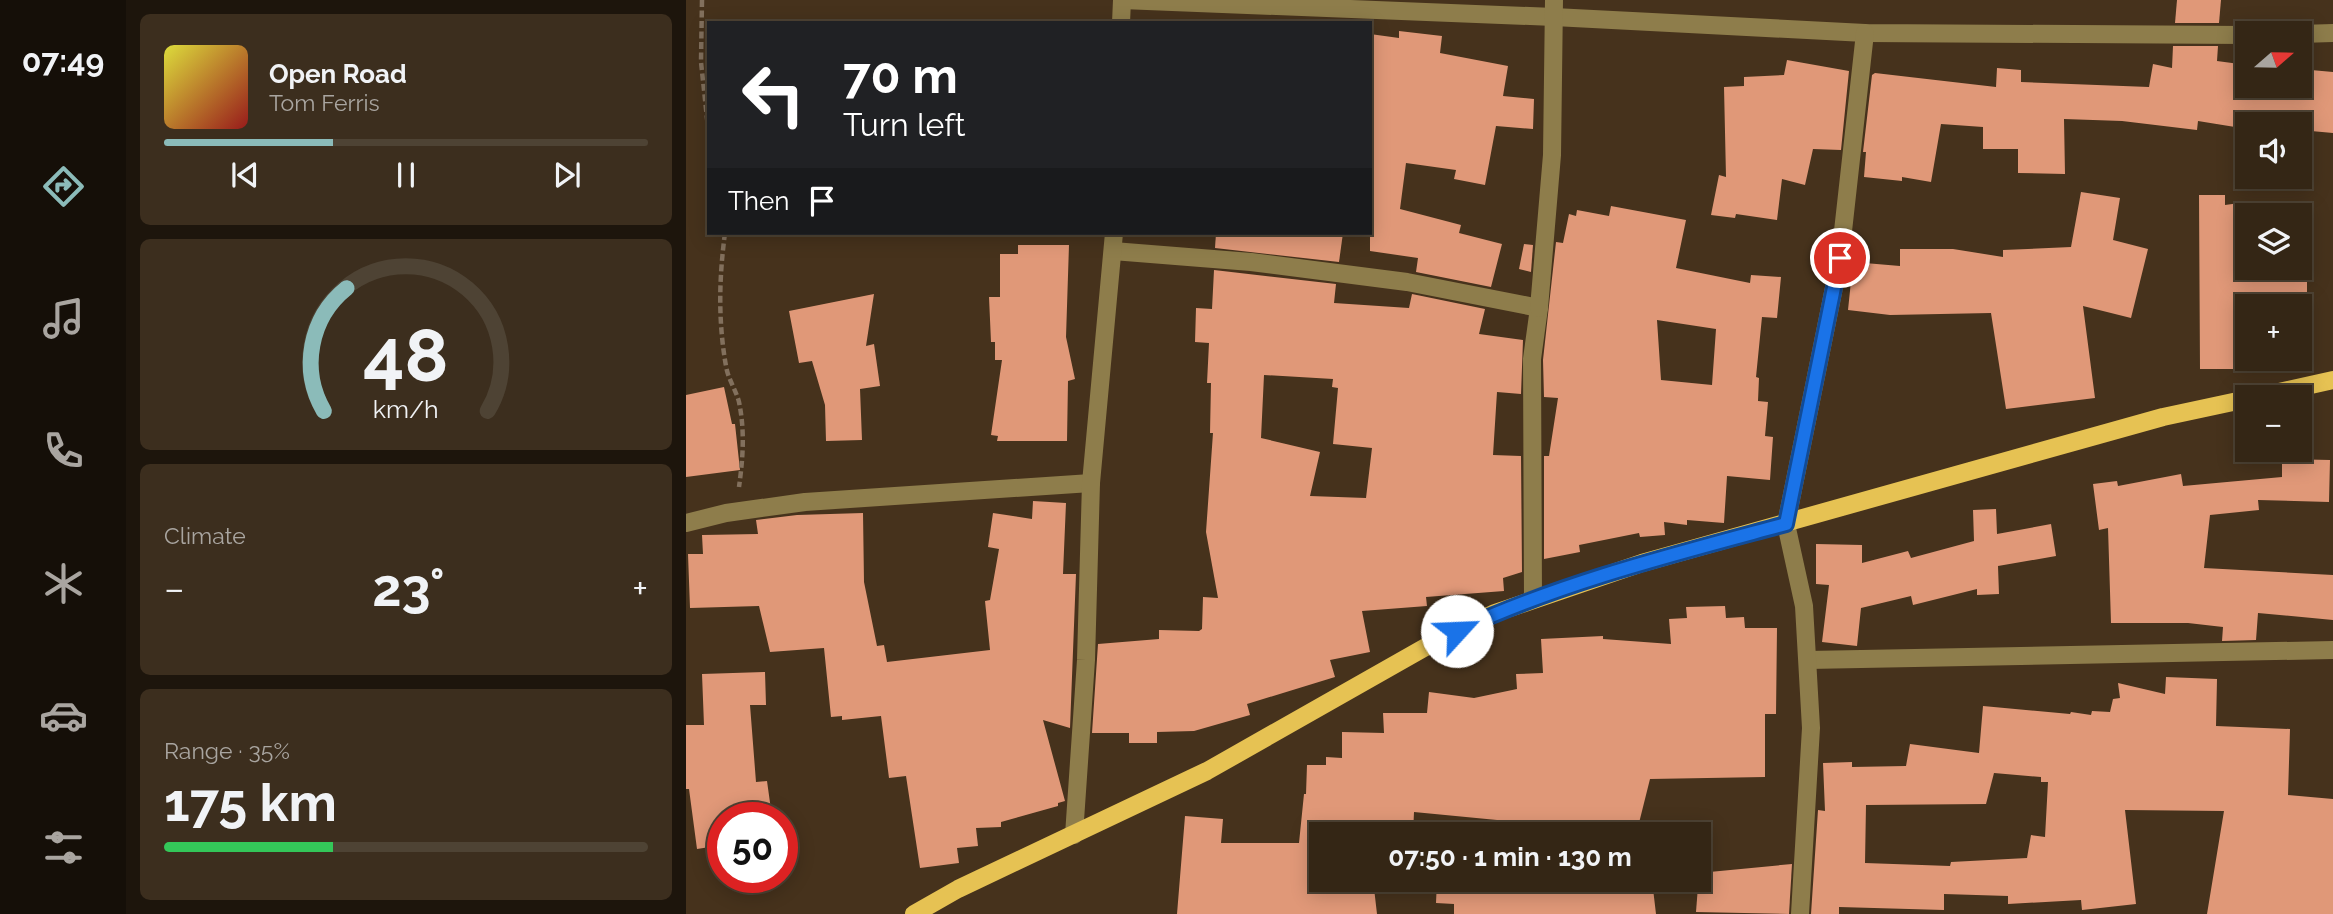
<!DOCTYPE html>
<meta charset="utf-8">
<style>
body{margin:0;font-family:Raleway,sans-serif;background:#3c2e1e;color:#f1f3f6;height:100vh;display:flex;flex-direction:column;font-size:26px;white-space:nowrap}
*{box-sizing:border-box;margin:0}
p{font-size:23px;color:#a9a5a0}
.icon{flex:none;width:38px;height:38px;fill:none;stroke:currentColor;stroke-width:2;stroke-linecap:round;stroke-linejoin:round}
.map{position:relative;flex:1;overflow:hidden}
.drawer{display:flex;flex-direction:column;gap:14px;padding:14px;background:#1d150c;width:560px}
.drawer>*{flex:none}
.banner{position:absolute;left:21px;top:21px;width:665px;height:214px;border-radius:0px;box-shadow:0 4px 18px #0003,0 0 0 2px #4e4334;background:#202124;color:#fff;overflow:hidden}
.needle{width:46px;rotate:70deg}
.tools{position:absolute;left:1549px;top:21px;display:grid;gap:14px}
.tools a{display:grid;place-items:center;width:77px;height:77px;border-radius:0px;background:#342615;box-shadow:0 4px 18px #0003,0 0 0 2px #4e4334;font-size:35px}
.speed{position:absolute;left:21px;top:802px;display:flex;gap:14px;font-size:35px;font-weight:700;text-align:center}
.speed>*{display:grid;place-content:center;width:91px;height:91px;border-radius:50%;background:#342615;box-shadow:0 4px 18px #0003,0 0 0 2px #4e4334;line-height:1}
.speed .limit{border:10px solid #d22;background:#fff;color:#111}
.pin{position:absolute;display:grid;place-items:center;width:60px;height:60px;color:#fff;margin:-30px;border:4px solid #fff;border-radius:50%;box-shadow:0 2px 7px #0007}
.me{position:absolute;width:77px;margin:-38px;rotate:65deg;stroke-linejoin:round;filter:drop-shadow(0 0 5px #0008)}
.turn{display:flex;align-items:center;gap:24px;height:147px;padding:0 21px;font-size:32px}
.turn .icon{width:91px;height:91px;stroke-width:2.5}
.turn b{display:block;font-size:49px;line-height:60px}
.then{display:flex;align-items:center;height:66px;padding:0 21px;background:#0003;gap:14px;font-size:26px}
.big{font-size:52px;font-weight:700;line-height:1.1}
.drawer .card{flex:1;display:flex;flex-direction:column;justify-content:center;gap:10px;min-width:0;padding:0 24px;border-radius:10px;background:#3c2e1e}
.drawer .dial{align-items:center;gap:0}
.dial svg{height:182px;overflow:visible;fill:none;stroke:#4e4334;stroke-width:7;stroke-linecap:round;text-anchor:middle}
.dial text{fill:#f1f3f6;stroke:none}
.song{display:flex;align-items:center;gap:21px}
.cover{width:84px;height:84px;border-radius:10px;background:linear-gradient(135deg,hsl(60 70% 55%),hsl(0 70% 35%))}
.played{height:7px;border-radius:4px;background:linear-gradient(90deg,#8bbbb9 35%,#4e4334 35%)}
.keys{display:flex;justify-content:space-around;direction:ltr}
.heat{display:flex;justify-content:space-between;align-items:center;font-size:38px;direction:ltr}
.charge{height:10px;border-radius:5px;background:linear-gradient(90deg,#34c759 35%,#4e4334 0)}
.trip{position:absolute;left:623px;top:822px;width:402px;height:70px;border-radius:0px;background:#342615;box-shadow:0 4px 18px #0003,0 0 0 2px #4e4334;font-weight:700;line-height:70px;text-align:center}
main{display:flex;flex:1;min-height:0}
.menu{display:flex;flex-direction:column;width:126px;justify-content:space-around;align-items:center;background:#150f08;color:#a9a5a0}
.menu .icon{width:49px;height:49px}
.menu .active{color:#8bbbb9}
.menu b{font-size:32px;color:#f1f3f6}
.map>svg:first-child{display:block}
.building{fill:#e09878;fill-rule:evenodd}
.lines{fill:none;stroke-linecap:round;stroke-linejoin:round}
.path{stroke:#82705d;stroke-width:4.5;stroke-dasharray:7 3.5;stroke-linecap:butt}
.minor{stroke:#8e7d4b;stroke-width:18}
.major{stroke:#e6c253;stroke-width:18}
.route-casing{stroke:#114b97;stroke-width:18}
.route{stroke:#1a73e8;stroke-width:12}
</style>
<main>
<nav class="menu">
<b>07:49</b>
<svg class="icon active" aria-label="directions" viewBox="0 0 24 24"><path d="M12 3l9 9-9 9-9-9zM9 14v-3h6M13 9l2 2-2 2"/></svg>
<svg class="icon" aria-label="music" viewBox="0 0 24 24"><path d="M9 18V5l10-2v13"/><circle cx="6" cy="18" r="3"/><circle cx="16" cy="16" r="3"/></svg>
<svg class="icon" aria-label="phone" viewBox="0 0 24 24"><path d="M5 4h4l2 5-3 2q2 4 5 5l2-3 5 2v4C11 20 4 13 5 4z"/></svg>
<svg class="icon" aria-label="climate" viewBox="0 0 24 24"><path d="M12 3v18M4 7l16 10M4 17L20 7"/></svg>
<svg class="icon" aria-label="car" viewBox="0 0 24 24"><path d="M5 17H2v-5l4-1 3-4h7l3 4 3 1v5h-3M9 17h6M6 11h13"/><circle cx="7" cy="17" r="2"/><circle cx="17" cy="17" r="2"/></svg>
<svg class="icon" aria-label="filters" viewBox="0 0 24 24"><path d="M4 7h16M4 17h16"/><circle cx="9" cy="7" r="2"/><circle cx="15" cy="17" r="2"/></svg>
</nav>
<section class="drawer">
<div class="card">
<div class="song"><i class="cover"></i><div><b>Open Road</b><p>Tom Ferris</p></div></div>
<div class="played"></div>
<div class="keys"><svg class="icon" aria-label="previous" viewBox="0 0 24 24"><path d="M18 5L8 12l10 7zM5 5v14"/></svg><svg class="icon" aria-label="pause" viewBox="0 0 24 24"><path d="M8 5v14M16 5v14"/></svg><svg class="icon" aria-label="next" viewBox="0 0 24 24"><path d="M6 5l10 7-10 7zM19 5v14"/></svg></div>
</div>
<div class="card dial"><svg viewBox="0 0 100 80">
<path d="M14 69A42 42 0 1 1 86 69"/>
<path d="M14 69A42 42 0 0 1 24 15" stroke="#8bbbb9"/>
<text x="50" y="56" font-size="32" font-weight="700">48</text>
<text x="50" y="72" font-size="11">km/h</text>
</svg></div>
<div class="card"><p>Climate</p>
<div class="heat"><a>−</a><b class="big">23°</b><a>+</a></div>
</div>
<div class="card"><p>Range · 35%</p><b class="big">175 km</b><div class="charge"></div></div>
</section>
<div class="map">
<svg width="1647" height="914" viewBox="0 0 1647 914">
<rect width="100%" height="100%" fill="#46321c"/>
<g class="building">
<path d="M1491 0H1535L1533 23H1489Z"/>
<path d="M713 31 756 36 754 53 822 66 817 96 848 99 847 129 810 126 799 185 768 179 770 170 720 163 714 209 775 225 773 233 816 244 805 287 730 272 732 258 684 251V34L713 38Z"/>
<path d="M1487 46H1532L1531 61 1561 65V86H1614V69L1647 72V133L1614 130V124L1550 122 1549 127 1512 121 1511 130 1436 121 1378 119 1379 174 1332 173V149H1297V127L1255 124 1245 182 1216 177V181L1178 177 1180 152H1177L1186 75 1189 73 1310 87 1311 68 1335 70V82L1463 87 1467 64 1486 68Z"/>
<path d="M1101 60 1163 71 1155 150 1127 149 1119 185 1096 179 1091 220 1050 214 1049 218 1025 215 1033 175 1040 177 1038 87 1058 86V77L1098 75Z"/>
<path d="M1395 192 1434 198 1427 240 1462 249 1445 318 1397 306 1409 398 1320 409 1305 313 1204 315 1162 310 1167 262 1214 266V249H1267L1317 257V250L1385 247Z"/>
<path d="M1513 195H1539V205L1561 202V268H1621V306H1561V369H1514Z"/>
<path d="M925 206 1000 220 990 268 1064 283 1065 275 1095 277 1091 318 1076 317 1070 377 1073 378 1072 401 1082 402 1079 436 1087 437 1084 480 1041 476 1038 523 1001 520V525L978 522 979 535 954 537 953 533 893 545 894 552 858 559V456H863L872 398 858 397 857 360 870 242 877 243 883 214 890 216 891 210 923 216ZM971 320 1030 329 1026 385 975 380Z"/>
<path d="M530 233H657L653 262 529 248Z"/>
<path d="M838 244 847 245 845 272 833 269Z"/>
<path d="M332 245H383L380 337 389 379 382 381 381 441H311L312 436 305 435 316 360H309V342H305L303 297H314V254H332Z"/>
<path d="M528 270 650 284 648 303 723 308 726 294 799 309 793 334 837 340 835 394 811 392 807 455 835 456 836 572 817 578 818 591 740 597 741 606 676 611 684 652 644 660 649 677 561 704 564 715 508 731 471 732V743H443V733H406L412 644 473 639V630L513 631 516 629 517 597 532 598 520 532 527 433H524L525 383H521L523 343 509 342 510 308 526 309ZM578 375 647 379 646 387 652 388 647 444 686 448 680 498 624 496 634 452 575 438Z"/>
<path d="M188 294 180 346 188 344 194 386 174 389 176 440 140 441 139 405 126 361 113 363 103 311Z"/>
<path d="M38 387 46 424H49L54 470 0 477V395Z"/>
<path d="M1596 459 1644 460 1643 502 1572 500 1573 510 1524 515 1518 568 1647 575V620L1572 613 1570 640 1536 641 1537 627 1502 623H1425L1422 528 1413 530 1407 484 1431 481 1432 486 1495 474 1497 486 1596 477Z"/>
<path d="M347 501 380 503 377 574H390L384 728 357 720 379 801 372 803V806L315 822V827L290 828 292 846 271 848 273 863 234 868 220 776 203 778 195 716 156 720V716L145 717 138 648 84 652 73 606 4 608 2 554H17L16 535 72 534 70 520 111 515 177 513 178 582 191 646 198 645 201 662 304 650 299 601 304 600 313 549 302 547 307 513 346 519Z"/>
<path d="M1310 509 1311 534 1365 524 1370 556 1312 566 1313 594 1291 595V589L1227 605 1225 596 1175 608 1171 646 1136 642 1143 585 1130 584V544L1176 545V563L1222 551 1225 558 1288 541 1287 510Z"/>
<path d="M1039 606 1040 618 1058 617 1059 628H1091L1090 714H1079V777L964 779 950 835H832L833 827 811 826V820L728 812 727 835H635V880H674L675 889 688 888 691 914H491L499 816 537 819 535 843H613L618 794H620L621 765H640V757L656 758V732L698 733 697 713H741L743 692 788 698 831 689 830 674 857 673 855 639 917 636V639L985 644 983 619 1001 618 1000 607Z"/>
<path d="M79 672 80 705H64L70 782 81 781 86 817H37V845L11 849 3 789H0V725H18L16 674Z"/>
<path d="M1480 677 1531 679 1530 726 1604 729 1602 795 1647 799V914H1521L1538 811 1439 810 1450 904 1396 910 1395 900 1322 904V896L1258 894V910L1153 907V914H1125L1132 810 1139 811 1137 763 1166 762V767L1220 766 1224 744 1293 753 1297 706 1384 714 1385 712 1405 715 1406 711 1424 712 1427 699 1434 698 1432 683 1479 694ZM1308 773 1355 777V782H1362L1359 837 1345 835 1341 858 1265 862 1264 866 1179 863 1180 805 1300 804Z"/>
<path d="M1106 864 1103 914 1010 912 1013 873Z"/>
<path d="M751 880 923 883 966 880 970 914H768V904L750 903Z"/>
</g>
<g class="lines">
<g class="path">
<path d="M16 0 15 62 23 137"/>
<path d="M39 233C33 278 32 321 40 366 42 379 50 390 53 402 59 431 57 458 53 487"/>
</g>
<g class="minor">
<path d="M436 0 868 17 1179 33 1561 35"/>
<path d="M435 23 436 0"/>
<path d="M1614 34 1647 33"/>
<path d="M427 251 565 262 721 282 853 308 846 359 847 599"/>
<path d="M853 308 866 155 868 0"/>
<path d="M0 523 40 513 119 502 405 483"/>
<path d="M1122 660 1647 650"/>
<path d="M388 835 400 660 405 483 428 233"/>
<path d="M1114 914 1125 728 1118 606 1100 524 1154 258 1179 33"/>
</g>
<g class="major">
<path d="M1571 397 1647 380"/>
<path d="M228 914 272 889 521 771 752 640 809 613 956 563 1477 417 1561 399"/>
</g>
</g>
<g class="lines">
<g class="route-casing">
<path id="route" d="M771 631C876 582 989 554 1100 524L1154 258"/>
</g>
<use href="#route" class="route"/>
</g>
</svg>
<div class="tools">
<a><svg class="needle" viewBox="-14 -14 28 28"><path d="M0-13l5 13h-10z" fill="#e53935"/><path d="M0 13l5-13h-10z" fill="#a9a5a0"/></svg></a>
<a><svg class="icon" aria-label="sound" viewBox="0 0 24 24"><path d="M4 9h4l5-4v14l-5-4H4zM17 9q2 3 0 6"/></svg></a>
<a><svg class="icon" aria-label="layers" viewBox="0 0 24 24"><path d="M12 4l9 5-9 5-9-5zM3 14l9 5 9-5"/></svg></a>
<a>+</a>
<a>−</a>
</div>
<div class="speed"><div class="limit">50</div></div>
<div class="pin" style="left:1154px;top:258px;background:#d93025"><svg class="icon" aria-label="arrive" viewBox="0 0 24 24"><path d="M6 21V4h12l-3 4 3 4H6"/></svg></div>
<svg class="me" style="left:771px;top:631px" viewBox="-20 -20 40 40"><circle r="19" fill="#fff"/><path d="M0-13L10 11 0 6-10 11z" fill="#1a73e8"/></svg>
<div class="trip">07:50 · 1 min · 130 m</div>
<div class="banner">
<div class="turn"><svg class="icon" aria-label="left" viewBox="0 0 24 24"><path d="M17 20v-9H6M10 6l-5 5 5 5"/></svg><div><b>70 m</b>Turn left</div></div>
<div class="then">Then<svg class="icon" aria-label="arrive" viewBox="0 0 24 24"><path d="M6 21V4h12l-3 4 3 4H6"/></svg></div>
</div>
</div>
</main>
